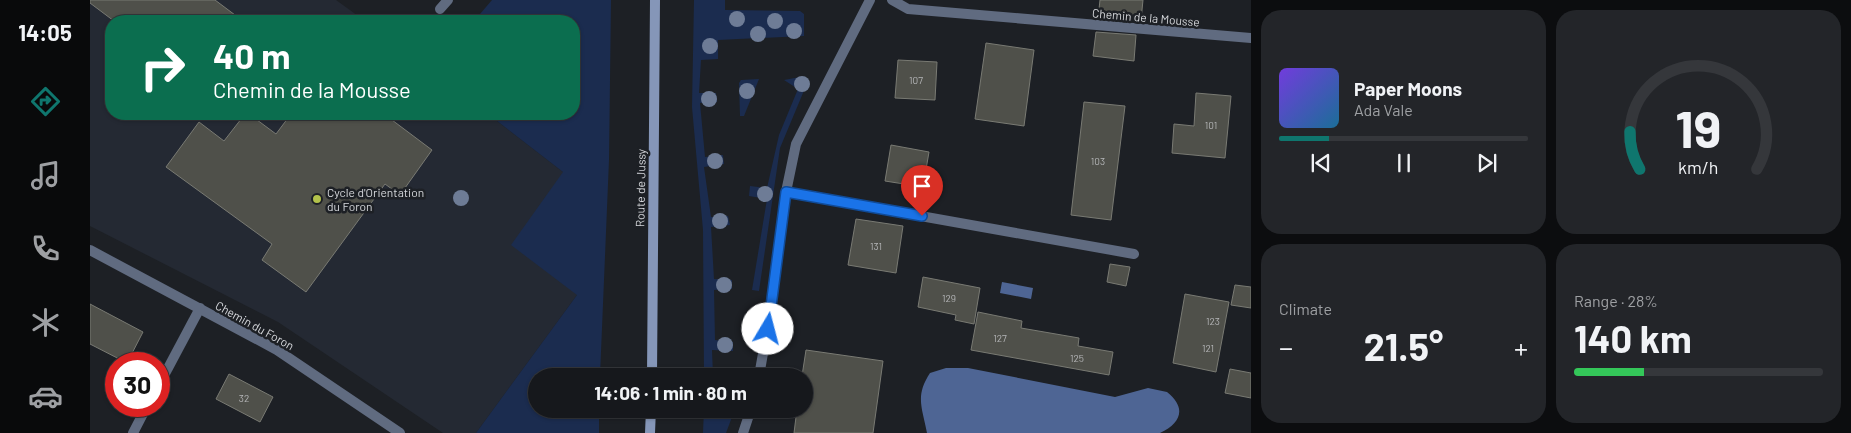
<!DOCTYPE html>
<meta charset="utf-8">
<style>
body{margin:0;font-family:Barlow,sans-serif;background:#232529;color:#f1f3f6;height:100vh;display:flex;flex-direction:column;font-size:19px;white-space:nowrap}
*{box-sizing:border-box;margin:0}
p{font-size:16px;color:#9ea0a3}
.icon{flex:none;width:28px;height:28px;fill:none;stroke:currentColor;stroke-width:2;stroke-linecap:round;stroke-linejoin:round}
.map{position:relative;flex:1;overflow:hidden}
.side{display:flex;flex-direction:column;gap:10px;padding:10px;background:#0c0d0f;width:600px}
.side>*{flex:none}
.hud{position:absolute;left:15px;top:15px;width:475px;height:105px;border-radius:20px;box-shadow:0 1px 4px #0004,0 0 0 1px #35373b;background:#0b6e4f;color:#fff;overflow:hidden}
.speed{position:absolute;left:15px;top:352px;display:flex;gap:10px;font-size:25px;font-weight:700;text-align:center}
.speed>*{display:grid;place-content:center;width:65px;height:65px;border-radius:50%;background:#16181c;box-shadow:0 1px 4px #0004,0 0 0 1px #35373b;line-height:1}
.speed .limit{border:8px solid #d22;background:#fff;color:#111}
.pin{position:absolute;display:grid;place-items:center;width:42px;height:42px;color:#fff;margin:-51px -21px;border-radius:50% 50% 50% 0;rotate:-45deg;box-shadow:0 0 5px #0007}
.pin .icon{rotate:45deg}
.me{position:absolute;width:55px;margin:-28px;rotate:8deg;stroke-linejoin:round;filter:drop-shadow(0 0 4px #0008)}
.turn{display:flex;align-items:center;gap:18px;height:105px;padding:0 25px;font-size:22px}
.turn .icon{width:65px;height:65px;stroke-width:2.5}
.turn b{display:block;font-size:35px;line-height:42px}
.big{font-size:38px;font-weight:700;line-height:1.1}
.side .card{flex:1;display:flex;flex-direction:column;justify-content:center;gap:8px;min-width:0;padding:0 18px;border-radius:20px;background:#232529}
.side .dial{align-items:center;gap:0}
.dial svg{height:130px;overflow:visible;fill:none;stroke:#35373b;stroke-width:7;stroke-linecap:round;text-anchor:middle}
.dial text{fill:#f1f3f6;stroke:none}
.song{display:flex;align-items:center;gap:15px}
.cover{width:60px;height:60px;border-radius:8px;background:linear-gradient(135deg,hsl(260 70% 55%),hsl(200 70% 35%))}
.played{height:5px;border-radius:2px;background:linear-gradient(90deg,#0f766e 20%,#35373b 20%)}
.keys{display:flex;justify-content:space-around;direction:ltr}
.heat{display:flex;justify-content:space-between;align-items:center;font-size:28px;direction:ltr}
.charge{height:8px;border-radius:4px;background:linear-gradient(90deg,#34c759 28%,#35373b 0)}
.side .tiles{flex:1;display:grid;gap:10px;grid-template-columns:repeat(2,1fr)}
.trip{position:absolute;left:438px;top:368px;width:285px;height:50px;border-radius:25px;background:#16181c;box-shadow:0 1px 4px #0004,0 0 0 1px #35373b;font-weight:700;line-height:50px;text-align:center}
main{display:flex;flex:1;min-height:0}
.tab-bar{display:flex;flex-direction:column;width:90px;justify-content:space-around;align-items:center;background:#090a0b;color:#9ea0a3}
.tab-bar .icon{width:35px;height:35px}
.tab-bar .on{color:#0f766e}
.tab-bar b{font-size:22px;color:#f1f3f6}
.map>svg:first-child{display:block}
.built{fill:#242933}
.green{fill:#1b2c4f}
.water{fill:#4e6594}
.building{fill:#4f504a;stroke:#797a73}
.lines{fill:none;stroke-linecap:round;stroke-linejoin:round}
.lane{stroke:#606b80;stroke-width:10}
.street{stroke:#606b80;stroke-width:10}
.secondary{stroke:#8596b8;stroke-width:10}
.tree{fill:#6e7c96}
.route-casing{stroke:#114b97;stroke-width:12}
.route{stroke:#1a73e8;stroke-width:9}
.poi-dot{fill:#b3c24b;stroke:#1d2025;stroke-width:2}
.labels{text-anchor:middle;dominant-baseline:central;stroke-width:5;stroke-linejoin:round;paint-order:stroke}
.number-label{font-size:10px;fill:#b4b5b7}
.street-label{font-size:12px;fill:#d5d7db;stroke:#1d2025}
.poi-label{font-size:12px;fill:#d5d7db;stroke:#1d2025;text-anchor:start}
</style>
<main>
<nav class="tab-bar">
<b>14:05</b>
<svg class="icon on" aria-label="directions" viewBox="0 0 24 24"><path d="M12 3l9 9-9 9-9-9zM9 14v-3h6M13 9l2 2-2 2"/></svg>
<svg class="icon" aria-label="music" viewBox="0 0 24 24"><path d="M9 18V5l10-2v13"/><circle cx="6" cy="18" r="3"/><circle cx="16" cy="16" r="3"/></svg>
<svg class="icon" aria-label="phone" viewBox="0 0 24 24"><path d="M5 4h4l2 5-3 2q2 4 5 5l2-3 5 2v4C11 20 4 13 5 4z"/></svg>
<svg class="icon" aria-label="climate" viewBox="0 0 24 24"><path d="M12 3v18M4 7l16 10M4 17L20 7"/></svg>
<svg class="icon" aria-label="car" viewBox="0 0 24 24"><path d="M5 17H2v-5l4-1 3-4h7l3 4 3 1v5h-3M9 17h6M6 11h13"/><circle cx="7" cy="17" r="2"/><circle cx="17" cy="17" r="2"/></svg>
</nav>
<div class="map">
<svg width="1161" height="433" viewBox="0 0 1161 433">
<rect width="100%" height="100%" fill="#1d2025"/>
<path class="built" d="M0 0H246L275 21H21V114H398L473 172 487 295 386 433H353L188 322 0 226Z"/>
<g class="green">
<path d="M402 0H521L519 160 510 376H446V409H509V433H386L487 295 421 245 473 172 398 114H484V21H384Z"/>
<path d="M604 0H635V10L710 11 714 14V36L628 40V59L611 60 609 93H626L627 102 610 103 615 157 633 155 634 164 614 167 621 217 638 216 640 225 621 227 624 279 642 280V289L624 290 625 340 643 342V351L622 350 623 376H614L613 230 602 107Z"/>
<path d="M710 77 718 81 690 148 669 291 662 290 677 199 659 196 660 186 677 188 689 135 708 89 694 80Z"/>
<path d="M669 79 654 116H650L649 83 651 80Z"/>
<path d="M614 409H645L636 433H613Z"/>
</g>
<g class="water">
<path d="M912 282 943 288 941 299 910 293Z"/>
<path d="M856 368H878L1025 397 1058 388 1077 392C1097 408 1091 423 1070 433H837C832 407 825 396 840 373Z"/>
</g>
<g class="building">
<path d="M0 0H125L153 21H24L0 3Z"/>
<path d="M1010 0H1053L1051 20 1008 18Z"/>
<path d="M1006 32 1046 35 1044 61 1003 56Z"/>
<path d="M896 43 944 50 934 126 885 119Z"/>
<path d="M808 60 847 62 845 100 805 98Z"/>
<path d="M1106 93 1141 96 1135 158 1082 153 1084 124 1104 126Z"/>
<path d="M994 102 1035 106 1021 220 981 215Z"/>
<path d="M155 114H159L186 134 201 114H294L342 150 310 195 295 184 216 292 172 260 182 244 76 167 109 122 134 141Z"/>
<path d="M801 145 839 152 833 187 795 181Z"/>
<path d="M766 219 813 226 806 273 758 265Z"/>
<path d="M1020 264 1040 267 1036 286 1017 282Z"/>
<path d="M833 277 890 288 884 324 865 320 866 315 828 307Z"/>
<path d="M1145 285 1161 287V308L1141 305Z"/>
<path d="M1095 294 1139 302 1126 372 1083 363Z"/>
<path d="M0 304 53 332 37 363 0 344Z"/>
<path d="M888 312 932 321 931 328 989 338 988 346 1023 352 1019 375 881 350Z"/>
<path d="M716 350 793 361 783 433H704L707 409H714L712 376Z"/>
<path d="M1140 369 1161 373V398L1135 393Z"/>
<path d="M139 374 183 397 170 422 126 399Z"/>
</g>
<g class="lines">
<g class="lane">
<path d="M802 0 818 9 1161 38"/>
<path d="M350 9 358 0"/>
<path d="M696 192 1044 254"/>
</g>
<g class="street">
<path d="M0 250 187 350 310 433"/>
<path d="M669 376 680 314 696 192 706 144 780 0"/>
<path d="M69 385 110 308"/>
<path d="M43 433 57 406"/>
<path d="M653 433 661 409"/>
</g>
<g class="secondary">
<path d="M562 376 565 0"/>
<path d="M560 433 561 409"/>
</g>
</g>
<g class="tree">
<circle cx="647" cy="19" r="8"/>
<circle cx="685" cy="21" r="8"/>
<circle cx="704" cy="31" r="8"/>
<circle cx="668" cy="34" r="8"/>
<circle cx="620" cy="46" r="8"/>
<circle cx="712" cy="84" r="8"/>
<circle cx="657" cy="91" r="8"/>
<circle cx="619" cy="99" r="8"/>
<circle cx="625" cy="161" r="8"/>
<circle cx="675" cy="194" r="8"/>
<circle cx="371" cy="198" r="8"/>
<circle cx="630" cy="221" r="8"/>
<circle cx="634" cy="285" r="8"/>
<circle cx="635" cy="345" r="8"/>
</g>
<g class="lines">
<g class="route-casing">
<path id="route" d="M678 329 696 192 832 216"/>
</g>
<use href="#route" class="route"/>
</g>
<circle class="poi-dot" cx="227" cy="199" r="5"/>
<g class="labels">
<g class="number-label">
<text x="826" y="80">107</text>
<text x="1121" y="125">101</text>
<text x="1008" y="161">103</text>
<text x="786" y="246">131</text>
<text x="859" y="298">129</text>
<text x="1123" y="321">123</text>
<text x="910" y="338">127</text>
<text x="1118" y="348">121</text>
<text x="987" y="358">125</text>
<text x="154" y="398">32</text>
</g>
<g class="street-label">
<text transform="translate(1056 17) rotate(5)">Chemin de la Mousse</text>
<text transform="translate(550 188) rotate(-89)">Route de Jussy</text>
<text transform="translate(165 325) rotate(29)">Chemin du Foron</text>
</g>
<g class="poi-label">
<text x="237" y="192">Cycle d'Orientation<tspan x="237" dy="14">du Foron</tspan></text>
</g>
</g>
</svg>
<div class="speed"><div class="limit">30</div></div>
<div class="pin" style="left:832px;top:216px;background:#d93025"><svg class="icon" aria-label="arrive" viewBox="0 0 24 24"><path d="M6 21V4h12l-3 4 3 4H6"/></svg></div>
<svg class="me" style="left:678px;top:329px" viewBox="-20 -20 40 40"><circle r="19" fill="#fff"/><path d="M0-13L10 11 0 6-10 11z" fill="#1a73e8"/></svg>
<div class="trip">14:06 · 1 min · 80 m</div>
<div class="hud">
<div class="turn"><svg class="icon" aria-label="right" viewBox="0 0 24 24"><path d="M7 20v-9h11M14 6l5 5-5 5"/></svg><div><b>40 m</b>Chemin de la Mousse</div></div>
</div>
</div>
<section class="side">
<div class="tiles">
<div class="card">
<div class="song"><i class="cover"></i><div><b>Paper Moons</b><p>Ada Vale</p></div></div>
<div class="played"></div>
<div class="keys"><svg class="icon" aria-label="previous" viewBox="0 0 24 24"><path d="M18 5L8 12l10 7zM5 5v14"/></svg><svg class="icon" aria-label="pause" viewBox="0 0 24 24"><path d="M8 5v14M16 5v14"/></svg><svg class="icon" aria-label="next" viewBox="0 0 24 24"><path d="M6 5l10 7-10 7zM19 5v14"/></svg></div>
</div>
<div class="card dial"><svg viewBox="0 0 100 80">
<path d="M14 69A42 42 0 1 1 86 69"/>
<path d="M14 69A42 42 0 0 1 8 46" stroke="#0f766e"/>
<text x="50" y="56" font-size="32" font-weight="700">19</text>
<text x="50" y="72" font-size="11">km/h</text>
</svg></div>
<div class="card"><p>Climate</p>
<div class="heat"><a>−</a><b class="big">21.5°</b><a>+</a></div>
</div>
<div class="card"><p>Range · 28%</p><b class="big">140 km</b><div class="charge"></div></div>
</div>
</section>
</main>
